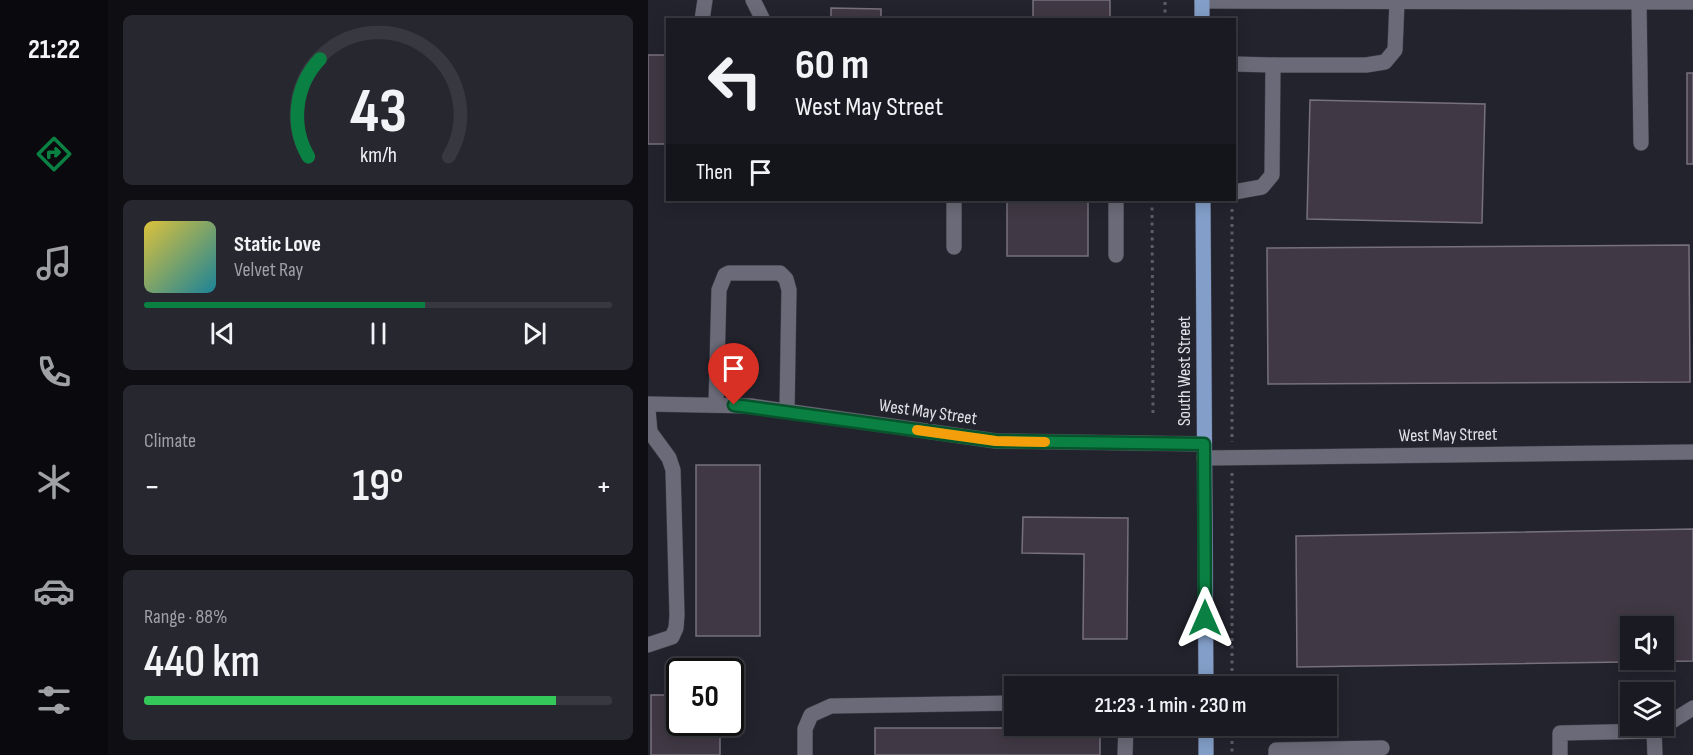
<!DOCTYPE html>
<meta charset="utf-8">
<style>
body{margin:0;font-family:"Sofia Sans Condensed",sans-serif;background:#27272f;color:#f1f3f6;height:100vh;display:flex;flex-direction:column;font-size:22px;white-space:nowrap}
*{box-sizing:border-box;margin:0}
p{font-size:20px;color:#9fa1a5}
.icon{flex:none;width:33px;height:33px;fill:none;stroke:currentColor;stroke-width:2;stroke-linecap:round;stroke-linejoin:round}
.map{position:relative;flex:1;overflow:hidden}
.details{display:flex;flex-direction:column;gap:15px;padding:15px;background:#0e0e13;width:540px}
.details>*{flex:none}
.hud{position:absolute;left:18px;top:18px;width:570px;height:183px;border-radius:0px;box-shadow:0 3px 15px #0003,0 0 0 2px #383840;background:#1a1a22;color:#f1f3f6;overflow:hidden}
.tools{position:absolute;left:972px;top:616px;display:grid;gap:12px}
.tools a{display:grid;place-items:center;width:54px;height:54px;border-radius:0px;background:#1a1a22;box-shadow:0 3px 15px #0003,0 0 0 2px #383840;font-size:30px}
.speed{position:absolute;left:18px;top:658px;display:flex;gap:12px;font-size:30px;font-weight:700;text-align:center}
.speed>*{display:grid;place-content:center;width:78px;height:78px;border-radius:50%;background:#1a1a22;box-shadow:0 3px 15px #0003,0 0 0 2px #383840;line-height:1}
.speed .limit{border:3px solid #111;border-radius:9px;background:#fff;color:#111}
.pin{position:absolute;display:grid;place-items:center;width:51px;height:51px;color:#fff;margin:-62px -26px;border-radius:50% 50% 50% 0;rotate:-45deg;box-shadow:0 0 6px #0007}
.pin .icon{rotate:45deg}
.me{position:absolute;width:66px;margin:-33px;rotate:0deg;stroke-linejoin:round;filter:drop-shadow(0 0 4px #0008)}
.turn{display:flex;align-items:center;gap:21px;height:126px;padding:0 30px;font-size:27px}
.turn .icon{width:78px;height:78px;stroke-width:2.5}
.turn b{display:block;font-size:42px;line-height:51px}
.then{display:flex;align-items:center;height:57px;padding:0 30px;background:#0003;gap:12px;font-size:22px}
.big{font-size:45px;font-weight:600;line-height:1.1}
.details .tile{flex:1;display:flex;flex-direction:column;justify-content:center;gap:9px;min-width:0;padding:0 21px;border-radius:9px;background:#27272f}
.details .dial{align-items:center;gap:0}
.dial svg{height:156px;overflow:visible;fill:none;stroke:#383840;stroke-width:7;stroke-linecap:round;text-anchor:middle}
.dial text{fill:#f1f3f6;stroke:none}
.song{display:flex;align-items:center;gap:18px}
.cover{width:72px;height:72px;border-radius:9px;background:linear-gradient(135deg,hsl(50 70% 55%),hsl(190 70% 35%))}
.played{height:6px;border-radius:3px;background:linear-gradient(90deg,#0b8043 60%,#383840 60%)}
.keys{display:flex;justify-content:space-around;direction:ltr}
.heat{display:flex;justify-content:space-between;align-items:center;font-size:33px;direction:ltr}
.charge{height:9px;border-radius:4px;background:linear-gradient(90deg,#34c759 88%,#383840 0)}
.trip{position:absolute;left:356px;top:676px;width:333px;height:60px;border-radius:0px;background:#1a1a22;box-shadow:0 3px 15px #0003,0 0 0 2px #383840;font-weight:600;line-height:60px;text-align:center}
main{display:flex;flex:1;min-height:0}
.tabs{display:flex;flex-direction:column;width:108px;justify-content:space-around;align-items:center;background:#0a0a0e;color:#9fa1a5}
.tabs .icon{width:42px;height:42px}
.tabs .selected{color:#0b8043}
.tabs b{font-size:27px;color:#f1f3f6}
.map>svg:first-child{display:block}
.building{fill:#403945;stroke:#77707d;stroke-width:1.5;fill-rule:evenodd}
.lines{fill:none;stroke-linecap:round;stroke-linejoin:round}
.minor-casing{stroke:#3f3f49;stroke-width:16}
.major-casing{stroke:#3f3f49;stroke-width:16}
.path{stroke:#5d5d67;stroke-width:3;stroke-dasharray:3 4.5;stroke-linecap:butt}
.minor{stroke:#6a6a78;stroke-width:15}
.major{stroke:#839ec8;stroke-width:15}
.route-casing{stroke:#07532c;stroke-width:15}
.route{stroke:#0b8043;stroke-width:10}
.slow{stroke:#f59e0b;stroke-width:10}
.labels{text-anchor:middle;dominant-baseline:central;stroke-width:6;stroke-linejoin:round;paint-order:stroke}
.street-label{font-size:18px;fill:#e2e2ea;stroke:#23232e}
</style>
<main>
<nav class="tabs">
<b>21:22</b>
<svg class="icon selected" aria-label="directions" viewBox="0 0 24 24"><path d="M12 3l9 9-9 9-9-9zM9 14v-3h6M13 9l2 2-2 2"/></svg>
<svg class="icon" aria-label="music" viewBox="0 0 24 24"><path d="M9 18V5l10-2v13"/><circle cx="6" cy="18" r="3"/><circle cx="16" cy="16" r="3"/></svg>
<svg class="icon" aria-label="phone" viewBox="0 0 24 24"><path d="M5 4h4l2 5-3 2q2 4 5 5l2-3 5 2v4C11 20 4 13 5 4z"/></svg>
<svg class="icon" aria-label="climate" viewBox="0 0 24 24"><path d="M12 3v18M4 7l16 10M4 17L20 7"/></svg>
<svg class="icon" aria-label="car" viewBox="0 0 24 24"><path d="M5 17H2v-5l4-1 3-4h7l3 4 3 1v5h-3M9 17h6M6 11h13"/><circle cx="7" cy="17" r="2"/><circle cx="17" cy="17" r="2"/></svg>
<svg class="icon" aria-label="filters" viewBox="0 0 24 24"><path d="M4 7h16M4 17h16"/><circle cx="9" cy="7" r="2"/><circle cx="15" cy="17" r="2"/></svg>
</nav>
<section class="details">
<div class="tile dial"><svg viewBox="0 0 100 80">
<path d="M14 69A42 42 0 1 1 86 69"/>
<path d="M14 69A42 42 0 0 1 20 19" stroke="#0b8043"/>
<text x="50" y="56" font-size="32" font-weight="700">43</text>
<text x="50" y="72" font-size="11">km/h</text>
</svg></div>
<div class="tile">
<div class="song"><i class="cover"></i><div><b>Static Love</b><p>Velvet Ray</p></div></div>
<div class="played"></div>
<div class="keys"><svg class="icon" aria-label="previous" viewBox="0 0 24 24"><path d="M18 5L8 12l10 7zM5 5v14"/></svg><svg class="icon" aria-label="pause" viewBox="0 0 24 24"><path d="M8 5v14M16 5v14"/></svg><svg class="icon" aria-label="next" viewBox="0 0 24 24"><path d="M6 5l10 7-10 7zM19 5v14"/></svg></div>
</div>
<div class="tile"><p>Climate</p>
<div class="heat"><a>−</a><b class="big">19°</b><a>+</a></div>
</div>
<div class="tile"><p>Range · 88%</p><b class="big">440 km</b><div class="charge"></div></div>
</section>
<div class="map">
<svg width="1045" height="755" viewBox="0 0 1045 755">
<rect width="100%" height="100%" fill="#23232e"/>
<g class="building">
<rect x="385" y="0" width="77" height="20"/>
<path d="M183 8 233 9V20H183Z"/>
<rect x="0" y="55" width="20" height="89"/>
<rect x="1039" y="73" width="6" height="91"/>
<path d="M662 100 837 104 834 223 659 219Z"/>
<rect x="359" y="200" width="81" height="56"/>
<path d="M1041 245 1042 382 620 384 619 248Z"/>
<rect x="48" y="465" width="64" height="171"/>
<path d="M375 517 480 518 479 639H435L436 554 374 553Z"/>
<path d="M1045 529V661L649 667 648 536ZM982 627H1016V660H982Z"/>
<path d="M3 695H32V723H72V755H3Z"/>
<rect x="227" y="728" width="225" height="27"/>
</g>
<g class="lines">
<g class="minor-casing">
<g id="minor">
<path d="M105 0 115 20"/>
<path d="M554 1 1045 2"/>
<path d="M991 2 993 143"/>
<path d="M54 20 57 0"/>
<path d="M586 64 625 65"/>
<path d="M586 192 614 187 624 175 625 65H718L737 62 747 50 749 2"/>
<path d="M306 247V200"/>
<path d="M468 255V200"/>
<path d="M0 404 103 406 348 441 556 444"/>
<path d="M68 405 71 290 77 275 81 273H132L138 279 141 290 139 411"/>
<path d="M0 410 2 432 21 458 25 470 29 615 28 628 24 637 0 645"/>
<path d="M556 458 1045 452"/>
<path d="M1016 726 1045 708"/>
<path d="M157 755V729L163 715 183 706 366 703"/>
<path d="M477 755 478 726"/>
<path d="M628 755V750L734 748"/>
<path d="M912 755V733L1006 731 1007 755"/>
</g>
</g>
<g class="major-casing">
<g id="major">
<path d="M554 0V20"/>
<path d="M555 200 558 687"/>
<path d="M558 726V755"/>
</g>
</g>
<g class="path">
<path d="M517 20V0"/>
<path d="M504 200 505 413"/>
<path d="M584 209V442"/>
<path d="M584 473V687"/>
<path d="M584 726V755"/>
</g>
<use href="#minor" class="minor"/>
<use href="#major" class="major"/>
</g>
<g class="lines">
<g class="route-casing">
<path id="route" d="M86 405 348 441 556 444 557 618"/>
</g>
<use href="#route" class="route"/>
<path class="slow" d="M269 430 348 441 397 442"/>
</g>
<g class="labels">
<g class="street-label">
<text transform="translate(536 371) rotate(-90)">South West Street</text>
<text transform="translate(280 412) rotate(8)">West May Street</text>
<text transform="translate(800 435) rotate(-1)">West May Street</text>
</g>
</g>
</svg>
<div class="tools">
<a><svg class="icon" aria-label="sound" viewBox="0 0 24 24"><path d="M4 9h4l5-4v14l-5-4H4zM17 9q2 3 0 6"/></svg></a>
<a><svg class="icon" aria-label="layers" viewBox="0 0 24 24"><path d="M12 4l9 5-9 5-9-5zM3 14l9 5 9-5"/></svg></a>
</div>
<div class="speed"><div class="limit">50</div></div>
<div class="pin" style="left:86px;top:405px;background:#d93025"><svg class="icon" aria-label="arrive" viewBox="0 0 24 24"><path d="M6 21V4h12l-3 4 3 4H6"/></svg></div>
<svg class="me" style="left:557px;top:618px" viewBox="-20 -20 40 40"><path d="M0-17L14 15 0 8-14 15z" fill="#0b8043" stroke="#fff" stroke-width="4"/></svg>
<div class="trip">21:23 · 1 min · 230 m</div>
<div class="hud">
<div class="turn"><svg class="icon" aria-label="left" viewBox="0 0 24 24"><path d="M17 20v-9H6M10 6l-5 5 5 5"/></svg><div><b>60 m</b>West May Street</div></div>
<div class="then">Then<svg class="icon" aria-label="arrive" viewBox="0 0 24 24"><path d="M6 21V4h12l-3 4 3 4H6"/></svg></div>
</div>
</div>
</main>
